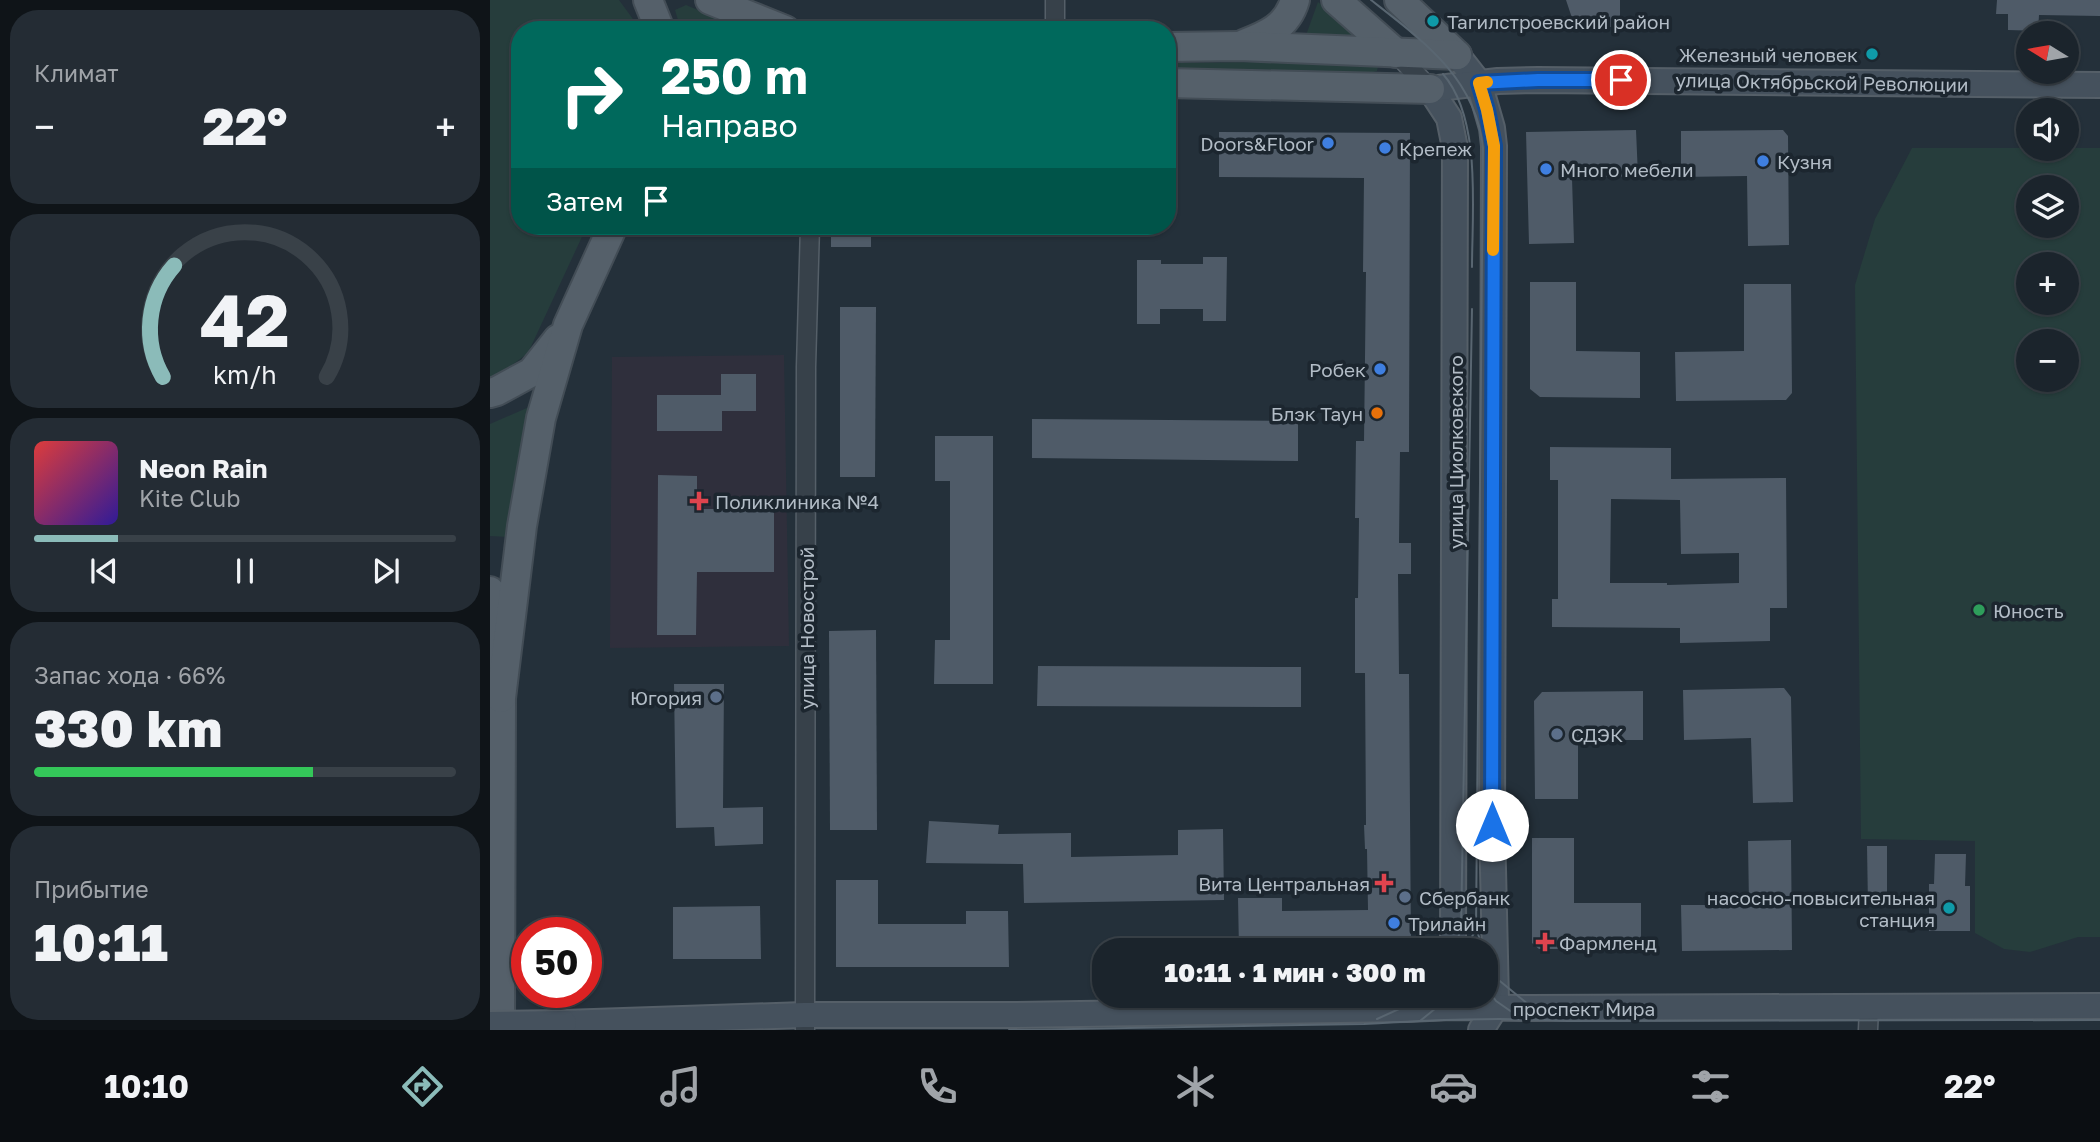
<!DOCTYPE html>
<html lang="ru">
<meta charset="utf-8">
<style>
body{margin:0;font-family:"Golos Text",sans-serif;background:#242c34;color:#f1f3f6;height:100vh;display:flex;flex-direction:column;font-size:26px;white-space:nowrap}
*{box-sizing:border-box;margin:0}
p{font-size:23px;color:#a0a4a9}
.icon{flex:none;width:38px;height:38px;fill:none;stroke:currentColor;stroke-width:2;stroke-linecap:round;stroke-linejoin:round}
.map{position:relative;flex:1;overflow:hidden}
.panel{display:flex;flex-direction:column;gap:10px;padding:10px;background:#0f1418;width:490px}
.panel>*{flex:none}
.guide{position:absolute;left:21px;top:21px;width:665px;height:214px;border-radius:28px;box-shadow:0 2px 5px #0004,0 0 0 2px #394148;background:#00695c;color:#fff;overflow:hidden}
.needle{width:46px;rotate:281deg}
.buttons{position:absolute;left:1526px;top:21px;display:grid;gap:14px}
.buttons a{display:grid;place-items:center;width:63px;height:63px;border-radius:50%;background:#1b242c;box-shadow:0 2px 5px #0004,0 0 0 2px #394148;font-size:35px}
.speed{position:absolute;left:21px;top:917px;display:flex;gap:14px;font-size:35px;font-weight:700;text-align:center}
.speed>*{display:grid;place-content:center;width:91px;height:91px;border-radius:50%;background:#1b242c;box-shadow:0 2px 5px #0004,0 0 0 2px #394148;line-height:1}
.speed .limit{border:10px solid #d22;background:#fff;color:#111}
.pin{position:absolute;display:grid;place-items:center;width:60px;height:60px;color:#fff;margin:-30px;border:4px solid #fff;border-radius:50%;box-shadow:0 2px 7px #0007}
.me{position:absolute;width:77px;margin:-38px;rotate:0deg;stroke-linejoin:round;filter:drop-shadow(0 0 5px #0008)}
.turn{display:flex;align-items:center;gap:24px;height:147px;padding:0 35px;font-size:32px}
.turn .icon{width:91px;height:91px;stroke-width:2.5}
.turn b{display:block;font-size:49px;line-height:60px}
.then{display:flex;align-items:center;height:66px;padding:0 35px;background:#0003;gap:14px;font-size:26px}
.big{font-size:52px;font-weight:800;line-height:1.1}
.panel .tile{flex:1;display:flex;flex-direction:column;justify-content:center;gap:10px;min-width:0;padding:0 24px;border-radius:28px;background:#242c34}
.panel .dial{align-items:center;gap:0}
.dial svg{height:182px;overflow:visible;fill:none;stroke:#394148;stroke-width:7;stroke-linecap:round;text-anchor:middle}
.dial text{fill:#f1f3f6;stroke:none}
.song{display:flex;align-items:center;gap:21px}
.cover{width:84px;height:84px;border-radius:10px;background:linear-gradient(135deg,hsl(0 70% 55%),hsl(250 70% 35%))}
.played{height:7px;border-radius:4px;background:linear-gradient(90deg,#8bbbb9 20%,#394148 20%)}
.keys{display:flex;justify-content:space-around;direction:ltr}
.heat{display:flex;justify-content:space-between;align-items:center;font-size:38px;direction:ltr}
.charge{height:10px;border-radius:5px;background:linear-gradient(90deg,#34c759 66%,#394148 0)}
.trip{position:absolute;left:602px;top:938px;width:406px;height:70px;border-radius:28px;background:#1b242c;box-shadow:0 2px 5px #0004,0 0 0 2px #394148;font-weight:800;line-height:70px;text-align:center}
.dock{display:flex;height:112px;justify-content:space-around;align-items:center;background:#0b0e12;color:#a0a4a9}
.dock .icon{width:49px;height:49px}
.dock .selected{color:#8bbbb9}
.dock b{font-size:32px;color:#f1f3f6}
main{display:flex;flex:1;min-height:0}
.map>svg:first-child{display:block}
.medical{fill:#2f2f3c}
.green{fill:#263d3c;fill-rule:evenodd}
.building{fill:#4f5b68;fill-rule:evenodd}
.lines{fill:none;stroke-linecap:round;stroke-linejoin:round}
.street-casing{stroke:#555f68;stroke-width:21}
.secondary-casing{stroke:#555f68;stroke-width:28}
.primary-casing{stroke:#434d56;stroke-width:32}
.street{stroke:#37414a;stroke-width:18}
.secondary{stroke:#45515d;stroke-width:24}
.primary{stroke:#55606a;stroke-width:28}
.tram{stroke:#596671;stroke-width:2}
.secondary-bridge-casing{stroke:#555f68;stroke-width:28;stroke-linecap:butt}
.secondary-bridge{stroke:#45515d;stroke-width:24}
.route-casing{stroke:#114b97;stroke-width:18}
.route{stroke:#1a73e8;stroke-width:12}
.slow{stroke:#f59e0b;stroke-width:12}
.culture-dot{fill:#0f9aa8;stroke:#1c262f;stroke-width:2.5}
.shop-dot{fill:#3f7fe0;stroke:#1c262f;stroke-width:2.5}
.food-dot{fill:#e8710a;stroke:#1c262f;stroke-width:2.5}
.health-dot{fill:#e0444e;stroke:#1c262f;stroke-width:2.5}
.leisure-dot{fill:#2e9e5b;stroke:#1c262f;stroke-width:2.5}
.service-dot{fill:#5c6f8a;stroke:#1c262f;stroke-width:2.5}
.labels{text-anchor:middle;dominant-baseline:central;stroke-width:7;stroke-linejoin:round;paint-order:stroke}
.poi-label{font-size:19px;fill:#b2bcc6;stroke:#1c262f;text-anchor:start}
.street-label{font-size:19px;fill:#b2bcc6;stroke:#1c262f}
</style>
<main>
<section class="panel">
<div class="tile"><p>Климат</p>
<div class="heat"><a>−</a><b class="big">22°</b><a>+</a></div>
</div>
<div class="tile dial"><svg viewBox="0 0 100 80">
<path d="M14 69A42 42 0 1 1 86 69"/>
<path d="M14 69A42 42 0 0 1 19 20" stroke="#8bbbb9"/>
<text x="50" y="56" font-size="32" font-weight="700">42</text>
<text x="50" y="72" font-size="11">km/h</text>
</svg></div>
<div class="tile">
<div class="song"><i class="cover"></i><div><b>Neon Rain</b><p>Kite Club</p></div></div>
<div class="played"></div>
<div class="keys"><svg class="icon" aria-label="previous" viewBox="0 0 24 24"><path d="M18 5L8 12l10 7zM5 5v14"/></svg><svg class="icon" aria-label="pause" viewBox="0 0 24 24"><path d="M8 5v14M16 5v14"/></svg><svg class="icon" aria-label="next" viewBox="0 0 24 24"><path d="M6 5l10 7-10 7zM19 5v14"/></svg></div>
</div>
<div class="tile"><p>Запас хода · 66%</p><b class="big">330 km</b><div class="charge"></div></div>
<div class="tile"><p>Прибытие</p><b class="big">10:11</b></div>
</section>
<div class="map">
<svg width="1610" height="1030" viewBox="0 0 1610 1030">
<rect width="100%" height="100%" fill="#24303a"/>
<path class="medical" d="M294 355 299 646 120 648 122 357Z"/>
<g class="green">
<path d="M0 0H129L151 30H30V226H97L38 353 10 374 0 378Z"/>
<path d="M828 2 865 33 853 40 815 38Z"/>
<path d="M196 5 256 30H191L185 10Z"/>
<path d="M889 61 887 71 865 77H677V63Z"/>
<path d="M1422 148H1610V937H1588L1540 952 1514 949 1485 933V841L1371 839 1365 285 1385 219ZM1577 187V226H1538V187ZM1577 264V303H1538V264ZM1577 341V380H1538V341Z"/>
<path d="M39 407 19 537 0 536V424Z"/>
</g>
<g class="building">
<path d="M1076 0H1130V27H1104L1096 20 1084 24Z"/>
<path d="M1507 0H1610V16L1549 15 1548 31 1518 30V14H1506Z"/>
<path d="M1146 130 1148 176 1082 178 1084 243 1039 244 1036 132Z"/>
<path d="M1293 130 1298 136 1299 245 1258 246 1257 176 1191 177V131Z"/>
<path d="M729 132 920 133 919 452H910L909 543H921V574H908L909 674H919L921 950H749L748 898H792V911L878 910 877 849H875L874 825H876L875 673H865V598H868L869 518H865L866 441H874L876 272H873L874 178 729 177Z"/>
<rect x="341" y="226" width="40" height="21"/>
<path d="M713 257H737L736 321H713V309H670V324H647V260H671V264H713Z"/>
<path d="M1040 282H1086V351L1150 352V398L1050 397 1040 389Z"/>
<path d="M1254 284H1301L1302 393 1296 400 1186 401 1185 352 1254 351Z"/>
<path d="M350 307H386L385 477H350Z"/>
<path d="M231 374H266V411H232V431H167V395H231Z"/>
<path d="M542 419 808 421V461L542 458Z"/>
<path d="M445 436H503V684H444L445 640H460V481H445Z"/>
<path d="M1060 447 1181 448V479L1296 478 1297 608H1280V641L1190 643V628L1062 627V599H1068V480H1060ZM1121 499 1190 500 1191 554 1249 553V583L1177 585V583H1120Z"/>
<path d="M168 475 207 476V509H284V572H207L206 635H167Z"/>
<path d="M386 630 387 830H340L339 631Z"/>
<path d="M548 666 811 667V707L547 706Z"/>
<path d="M184 684H234L233 808 273 807V844L225 846 224 827 186 828Z"/>
<path d="M1294 688 1301 697 1303 802 1263 803 1261 738 1194 740 1193 690Z"/>
<path d="M1153 691V740H1088V799H1045L1044 701 1052 692Z"/>
<path d="M439 821 509 825 508 834 581 833V857L688 855V830L733 829 734 900 534 903 533 864 436 863Z"/>
<path d="M1042 838H1084V903H1151V949H1049L1042 943Z"/>
<path d="M1301 840 1302 950 1192 951 1191 905H1259L1258 841Z"/>
<path d="M1377 846H1397V905L1378 906Z"/>
<path d="M1445 854H1476L1475 886H1480V931H1439V884H1444Z"/>
<path d="M346 880H388V924H476V911H518L519 967H346Z"/>
<path d="M270 906 271 959H183V907Z"/>
</g>
<g class="lines">
<g class="street-casing">
<g id="street">
<path d="M565 0V30"/>
<path d="M906 53 940 89"/>
<path d="M315 1030 316 367 320 226"/>
<path d="M1378 1030 1379 1007"/>
</g>
</g>
<g class="secondary-casing">
<g id="secondary">
<path d="M967 55 989 83 1002 128 1004 146 1002 825 1006 1001 1005 1008 991 1030"/>
<path d="M940 89 959 118 965 148 963 950"/>
<path d="M940 89 1008 81 1048 80 1610 85"/>
<path d="M74 1023 314 1015H524L917 1009 961 1007 1039 1008 1610 1006"/>
</g>
</g>
<g class="primary-casing">
<g id="primary">
<path d="M158 0 170 30"/>
<path d="M220 0 295 30"/>
<path d="M846 0 906 53"/>
<path d="M909 0 967 55"/>
<path d="M754 44C777 35 797 27 805 0"/>
<path d="M677 47 749 46 967 55"/>
<path d="M677 83 940 89"/>
<path d="M0 393 7 391 42 372 68 339"/>
<path d="M0 591 2 600 11 698 10 1030"/>
<path d="M11 698 32 526 51 418 78 325 123 226"/>
</g>
</g>
<use href="#street" class="street"/>
<use href="#secondary" class="secondary"/>
<use href="#primary" class="primary"/>
<g class="tram">
<path d="M881 0C932 40 986 78 993 148L986 929 994 950"/>
<path d="M953 74C992 119 982 211 982 267"/>
<path d="M963 950 971 930 982 309"/>
<path d="M975 950 986 929"/>
<path d="M996 954 1005 977 1039 1005 1067 1017"/>
<path d="M996 987 1006 1001 1032 1019"/>
<path d="M887 1019 909 1009 929 996"/>
<path d="M930 1021 946 1008 953 996"/>
<path d="M519 1030 874 1024C942 1020 1009 1017 1077 1021L1610 1020"/>
</g>
<g class="secondary-bridge-casing">
<path id="secondary-bridge" d="M0 1024 74 1023"/>
</g>
<use href="#secondary-bridge" class="secondary-bridge"/>
</g>
<g class="lines">
<g class="route-casing">
<path id="route" d="M1002 825 1004 146 997 110 989 83 1048 80H1131"/>
</g>
<use href="#route" class="route"/>
<path class="slow" d="M997 82 989 83 997 110 1004 146 1003 250"/>
</g>
<g class="culture-dot">
<circle cx="943" cy="21" r="7"/>
<circle cx="1382" cy="54" r="7"/>
<circle cx="1459" cy="908" r="7"/>
</g>
<g class="shop-dot">
<circle cx="838" cy="143" r="7"/>
<circle cx="895" cy="148" r="7"/>
<circle cx="1273" cy="161" r="7"/>
<circle cx="1056" cy="169" r="7"/>
<circle cx="890" cy="369" r="7"/>
<circle cx="904" cy="923" r="7"/>
</g>
<circle class="food-dot" cx="887" cy="413" r="7"/>
<g class="health-dot">
<path d="M205.5 490.5h7v7h7v7h-7v7h-7v-7h-7v-7h7z"/>
<path d="M890.5 872.5h7v7h7v7h-7v7h-7v-7h-7v-7h7z"/>
<path d="M1051.5 931.5h7v7h7v7h-7v7h-7v-7h-7v-7h7z"/>
</g>
<circle class="leisure-dot" cx="1489" cy="610" r="7"/>
<g class="service-dot">
<circle cx="226" cy="697" r="7"/>
<circle cx="1067" cy="734" r="7"/>
<circle cx="915" cy="897" r="7"/>
</g>
<g class="labels">
<g class="poi-label">
<text x="957" y="21">Тагилстроевский район</text>
<text x="1368" y="54" text-anchor="end">Железный человек</text>
<text x="824" y="143" text-anchor="end">Doors&amp;Floor</text>
<text x="909" y="148">Крепеж</text>
<text x="1287" y="161">Кузня</text>
<text x="1070" y="169">Много мебели</text>
<text x="876" y="369" text-anchor="end">Робек</text>
<text x="873" y="413" text-anchor="end">Блэк Таун</text>
<text x="225" y="501">Поликлиника №4</text>
<text x="1503" y="610">Юность</text>
<text x="212" y="697" text-anchor="end">Югория</text>
<text x="1081" y="734">СДЭК</text>
<text x="880" y="883" text-anchor="end">Вита Центральная</text>
<text x="929" y="897">Сбербанк</text>
<text x="1445" y="897" text-anchor="end">насосно-повысительная<tspan x="1445" dy="22">станция</tspan></text>
<text x="918" y="923">Трилайн</text>
<text x="1069" y="942">Фармленд</text>
</g>
<g class="street-label">
<text transform="translate(1332 82) rotate(1)">улица Октябрьской Революции</text>
<text transform="translate(965 452) rotate(-90)">улица Циолковского</text>
<text transform="translate(316 628) rotate(-90)">улица Новострой</text>
<text x="1094" y="1008">проспект Мира</text>
</g>
</g>
</svg>
<div class="buttons">
<a><svg class="needle" viewBox="-14 -14 28 28"><path d="M0-13l5 13h-10z" fill="#e53935"/><path d="M0 13l5-13h-10z" fill="#a0a4a9"/></svg></a>
<a><svg class="icon" aria-label="sound" viewBox="0 0 24 24"><path d="M4 9h4l5-4v14l-5-4H4zM17 9q2 3 0 6"/></svg></a>
<a><svg class="icon" aria-label="layers" viewBox="0 0 24 24"><path d="M12 4l9 5-9 5-9-5zM3 14l9 5 9-5"/></svg></a>
<a>+</a>
<a>−</a>
</div>
<div class="speed"><div class="limit">50</div></div>
<div class="pin" style="left:1131px;top:80px;background:#d93025"><svg class="icon" aria-label="arrive" viewBox="0 0 24 24"><path d="M6 21V4h12l-3 4 3 4H6"/></svg></div>
<svg class="me" style="left:1002px;top:825px" viewBox="-20 -20 40 40"><circle r="19" fill="#fff"/><path d="M0-13L10 11 0 6-10 11z" fill="#1a73e8"/></svg>
<div class="trip">10:11 · 1 мин · 300 m</div>
<div class="guide">
<div class="turn"><svg class="icon" aria-label="right" viewBox="0 0 24 24"><path d="M7 20v-9h11M14 6l5 5-5 5"/></svg><div><b>250 m</b>Направо</div></div>
<div class="then">Затем<svg class="icon" aria-label="arrive" viewBox="0 0 24 24"><path d="M6 21V4h12l-3 4 3 4H6"/></svg></div>
</div>
</div>
</main>
<nav class="dock">
<b>10:10</b>
<svg class="icon selected" aria-label="directions" viewBox="0 0 24 24"><path d="M12 3l9 9-9 9-9-9zM9 14v-3h6M13 9l2 2-2 2"/></svg>
<svg class="icon" aria-label="music" viewBox="0 0 24 24"><path d="M9 18V5l10-2v13"/><circle cx="6" cy="18" r="3"/><circle cx="16" cy="16" r="3"/></svg>
<svg class="icon" aria-label="phone" viewBox="0 0 24 24"><path d="M5 4h4l2 5-3 2q2 4 5 5l2-3 5 2v4C11 20 4 13 5 4z"/></svg>
<svg class="icon" aria-label="climate" viewBox="0 0 24 24"><path d="M12 3v18M4 7l16 10M4 17L20 7"/></svg>
<svg class="icon" aria-label="car" viewBox="0 0 24 24"><path d="M5 17H2v-5l4-1 3-4h7l3 4 3 1v5h-3M9 17h6M6 11h13"/><circle cx="7" cy="17" r="2"/><circle cx="17" cy="17" r="2"/></svg>
<svg class="icon" aria-label="filters" viewBox="0 0 24 24"><path d="M4 7h16M4 17h16"/><circle cx="9" cy="7" r="2"/><circle cx="15" cy="17" r="2"/></svg>
<b>22°</b>
</nav>
